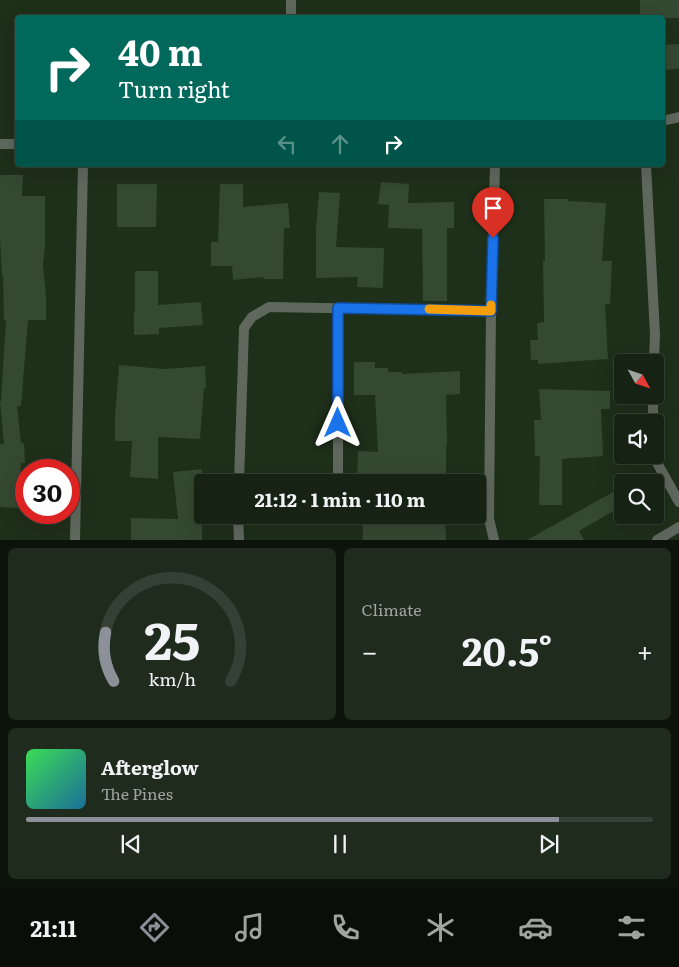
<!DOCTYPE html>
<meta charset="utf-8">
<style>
body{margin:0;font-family:Literata,serif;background:#1f2b1d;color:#f1f3f6;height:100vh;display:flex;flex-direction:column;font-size:19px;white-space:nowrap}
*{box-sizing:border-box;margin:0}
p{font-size:16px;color:#9ea4a0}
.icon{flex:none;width:28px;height:28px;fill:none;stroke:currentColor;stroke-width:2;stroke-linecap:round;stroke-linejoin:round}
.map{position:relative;height:540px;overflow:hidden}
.panel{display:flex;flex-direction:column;gap:8px;padding:8px;background:#0c130b;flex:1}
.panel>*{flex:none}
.hud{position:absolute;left:15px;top:15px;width:650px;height:152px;border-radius:5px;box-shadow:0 5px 20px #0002,0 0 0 1px #354034;background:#00695c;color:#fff;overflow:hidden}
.needle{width:32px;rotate:130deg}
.buttons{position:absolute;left:614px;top:354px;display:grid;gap:10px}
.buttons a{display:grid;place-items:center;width:50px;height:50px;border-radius:5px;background:#162314;box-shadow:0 5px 20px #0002,0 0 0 1px #354034;font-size:25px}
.speed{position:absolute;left:15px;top:459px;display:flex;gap:10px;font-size:25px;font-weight:700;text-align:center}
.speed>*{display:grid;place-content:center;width:65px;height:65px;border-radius:50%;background:#162314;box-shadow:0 5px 20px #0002,0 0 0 1px #354034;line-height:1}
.speed .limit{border:8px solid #d22;background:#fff;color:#111}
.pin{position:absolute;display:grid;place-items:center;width:42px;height:42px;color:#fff;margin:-51px -21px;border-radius:50% 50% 50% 0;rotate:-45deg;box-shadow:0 0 5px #0007}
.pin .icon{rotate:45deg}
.me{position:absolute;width:55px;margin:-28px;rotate:0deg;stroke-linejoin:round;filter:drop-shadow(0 0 4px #0008)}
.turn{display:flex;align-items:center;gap:18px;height:105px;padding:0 20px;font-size:22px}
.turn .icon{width:65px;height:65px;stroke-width:2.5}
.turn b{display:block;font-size:35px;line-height:42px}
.lanes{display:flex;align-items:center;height:48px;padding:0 20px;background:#0003;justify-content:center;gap:25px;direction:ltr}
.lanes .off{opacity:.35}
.big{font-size:38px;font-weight:700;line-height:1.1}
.panel .tile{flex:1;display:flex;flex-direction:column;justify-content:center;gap:8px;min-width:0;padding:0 18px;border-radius:8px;background:#1f2b1d}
.panel .dial{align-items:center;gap:0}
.dial svg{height:130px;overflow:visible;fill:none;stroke:#354034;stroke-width:7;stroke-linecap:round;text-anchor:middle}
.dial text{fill:#f1f3f6;stroke:none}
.song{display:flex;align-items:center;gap:15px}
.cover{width:60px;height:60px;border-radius:8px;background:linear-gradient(135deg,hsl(130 70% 55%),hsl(200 70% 35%))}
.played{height:5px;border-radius:2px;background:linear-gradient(90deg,#8c9099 85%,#354034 85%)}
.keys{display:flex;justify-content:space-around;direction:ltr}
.heat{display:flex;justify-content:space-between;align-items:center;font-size:28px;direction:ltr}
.panel .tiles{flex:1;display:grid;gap:8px;grid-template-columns:1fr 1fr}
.tile:last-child{grid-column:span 2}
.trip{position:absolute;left:194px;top:474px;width:292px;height:50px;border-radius:5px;background:#162314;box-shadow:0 5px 20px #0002,0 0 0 1px #354034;font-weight:700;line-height:50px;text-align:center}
.tab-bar{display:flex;height:80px;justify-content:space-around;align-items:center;background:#090e08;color:#9ea4a0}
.tab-bar .icon{width:35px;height:35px}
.tab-bar .selected{color:#8c9099}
.tab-bar b{font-size:22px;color:#f1f3f6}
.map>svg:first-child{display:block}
.building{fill:#354831}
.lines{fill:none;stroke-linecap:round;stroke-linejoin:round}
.street{stroke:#5f685d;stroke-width:10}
.route-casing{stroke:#114b97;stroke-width:12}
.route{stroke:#1a73e8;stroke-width:9}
.slow{stroke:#f59e0b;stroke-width:9}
</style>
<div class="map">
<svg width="679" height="540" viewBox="0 0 679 540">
<rect width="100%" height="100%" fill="#1e2f1a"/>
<g class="building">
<rect x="640" y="0" width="39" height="18"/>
<path d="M679 44V69L662 70V45Z"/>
<path d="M0 175H23L22 196H45V246L43 265 46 296V320H28L21 406H17L21 443H24L25 463H21L18 508 0 507V444H4L0 401H1L6 320H4L3 276H2L0 238Z"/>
<path d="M381 182 409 184 408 203 454 202V228H447V301H423L422 229 388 228 389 205 378 204Z"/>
<path d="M117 184H157L156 227H117Z"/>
<path d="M220 184H243V207L288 203 290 228H284L283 279H264V277L233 280 232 266H211V242H218Z"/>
<path d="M319 192 340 193 336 247 384 248 383 288 357 287 358 277 316 278V228Z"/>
<path d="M544 199H568V201L606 203 602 261H612L610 304H605L608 359 538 364V360H531L530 340H538L537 323 544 322 543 261H545Z"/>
<path d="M135 271H158V305L201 302 203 325 159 328V334L134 335V312H135Z"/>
<path d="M354 362H375V368H388V372H402V374L460 371V394L446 395 447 445H446V479H401V482H357L358 451 378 452 375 395H354Z"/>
<path d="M119 365 164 369 205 366 206 388H204L200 439 158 437V479L130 477 132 441H115V416Z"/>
<path d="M539 389 610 391V409H601L603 456 562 459V505H539L540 456H535L534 420H541Z"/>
<path d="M202 469V540H131V518L178 519 173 472Z"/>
<path d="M622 487V506L579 531 584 540H527Z"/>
<path d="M363 515H445L446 540H363Z"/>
</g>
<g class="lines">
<g class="street">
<path d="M291 18V0"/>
<path d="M662 121 679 117"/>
<path d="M0 144H18"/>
<path d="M646 165 655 334 654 362"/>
<path d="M653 395V422"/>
<path d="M655 450 656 461 679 502"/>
<path d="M239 482 244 328 252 317 269 307 491 311"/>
<path d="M338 482V308"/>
<path d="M238 515 239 540"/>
<path d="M75 540 83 165"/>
<path d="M494 540 489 519 491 311 495 165"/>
<path d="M657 540 679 527"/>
</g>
</g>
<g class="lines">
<g class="route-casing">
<path id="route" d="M338 423V308L491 311 493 238"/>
</g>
<use href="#route" class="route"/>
<path class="slow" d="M429 309 491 311V305"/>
</g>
</svg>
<div class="buttons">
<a><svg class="needle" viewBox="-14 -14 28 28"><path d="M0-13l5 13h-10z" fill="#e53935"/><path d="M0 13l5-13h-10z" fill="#9ea4a0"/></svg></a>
<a><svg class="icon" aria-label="sound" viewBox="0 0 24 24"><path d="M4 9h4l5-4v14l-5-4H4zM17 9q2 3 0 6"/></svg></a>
<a><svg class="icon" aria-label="search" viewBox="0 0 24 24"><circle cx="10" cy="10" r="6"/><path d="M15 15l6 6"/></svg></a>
</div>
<div class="speed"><div class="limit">30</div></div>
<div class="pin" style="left:493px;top:238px;background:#d93025"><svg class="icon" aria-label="arrive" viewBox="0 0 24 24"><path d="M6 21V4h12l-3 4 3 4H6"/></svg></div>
<svg class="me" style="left:338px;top:423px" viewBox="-20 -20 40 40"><path d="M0-17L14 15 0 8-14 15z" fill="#1a73e8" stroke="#fff" stroke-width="4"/></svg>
<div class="trip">21:12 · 1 min · 110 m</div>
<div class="hud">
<div class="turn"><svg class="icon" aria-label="right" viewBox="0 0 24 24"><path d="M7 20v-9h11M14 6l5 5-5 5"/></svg><div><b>40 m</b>Turn right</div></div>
<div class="lanes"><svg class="icon off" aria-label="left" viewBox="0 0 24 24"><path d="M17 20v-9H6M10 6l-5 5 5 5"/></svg><svg class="icon off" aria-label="ahead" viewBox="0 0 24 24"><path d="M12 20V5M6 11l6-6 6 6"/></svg><svg class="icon" aria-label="right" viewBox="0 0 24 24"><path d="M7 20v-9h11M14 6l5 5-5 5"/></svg></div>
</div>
</div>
<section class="panel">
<div class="tiles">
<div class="tile dial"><svg viewBox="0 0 100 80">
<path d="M14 69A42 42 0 1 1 86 69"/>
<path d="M14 69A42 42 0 0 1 9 39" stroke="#8c9099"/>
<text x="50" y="56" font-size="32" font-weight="700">25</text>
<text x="50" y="72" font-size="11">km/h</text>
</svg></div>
<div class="tile"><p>Climate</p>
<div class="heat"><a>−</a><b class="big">20.5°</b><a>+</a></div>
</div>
<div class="tile">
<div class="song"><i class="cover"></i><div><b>Afterglow</b><p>The Pines</p></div></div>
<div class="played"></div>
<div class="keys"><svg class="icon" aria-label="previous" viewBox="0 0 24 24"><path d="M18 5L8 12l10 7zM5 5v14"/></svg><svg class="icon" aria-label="pause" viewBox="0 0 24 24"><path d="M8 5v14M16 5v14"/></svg><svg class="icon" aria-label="next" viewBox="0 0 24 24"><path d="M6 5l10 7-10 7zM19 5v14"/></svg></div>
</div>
</div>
</section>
<nav class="tab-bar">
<b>21:11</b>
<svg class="icon selected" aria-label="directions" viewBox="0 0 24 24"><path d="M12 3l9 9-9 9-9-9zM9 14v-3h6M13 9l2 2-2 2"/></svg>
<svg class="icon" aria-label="music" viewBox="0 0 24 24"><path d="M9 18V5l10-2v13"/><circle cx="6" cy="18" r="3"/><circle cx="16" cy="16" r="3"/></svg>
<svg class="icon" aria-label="phone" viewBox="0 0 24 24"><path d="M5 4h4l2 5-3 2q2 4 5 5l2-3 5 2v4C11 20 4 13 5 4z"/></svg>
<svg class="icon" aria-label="climate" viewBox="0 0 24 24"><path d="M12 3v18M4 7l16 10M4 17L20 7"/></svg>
<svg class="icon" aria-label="car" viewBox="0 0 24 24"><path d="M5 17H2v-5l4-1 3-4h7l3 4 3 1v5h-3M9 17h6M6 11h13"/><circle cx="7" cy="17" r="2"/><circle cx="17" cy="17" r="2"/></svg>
<svg class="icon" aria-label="filters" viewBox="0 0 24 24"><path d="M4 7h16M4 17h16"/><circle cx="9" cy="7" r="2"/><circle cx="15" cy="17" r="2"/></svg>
</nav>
